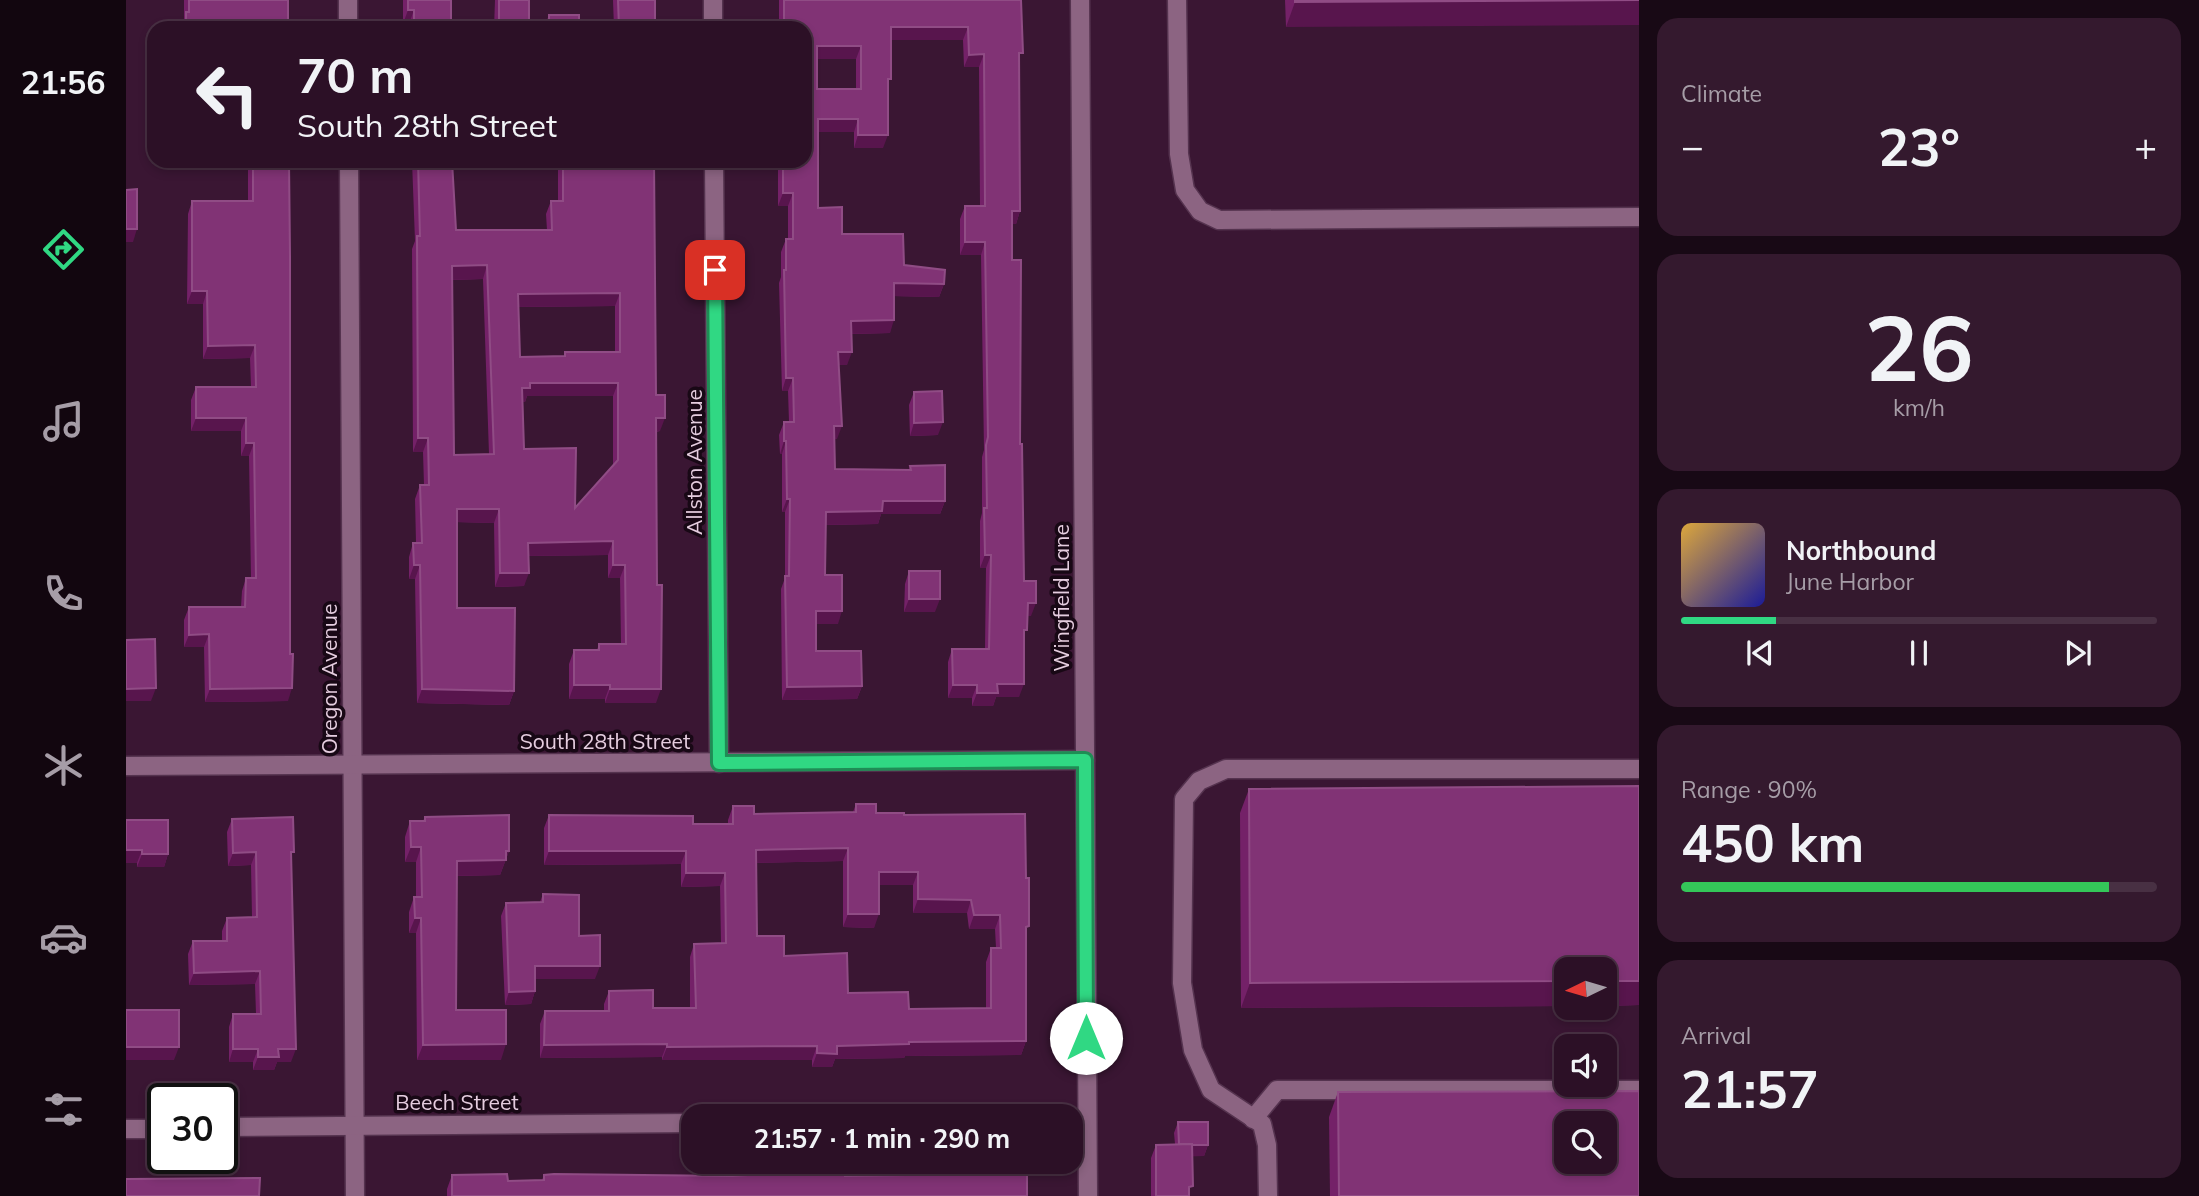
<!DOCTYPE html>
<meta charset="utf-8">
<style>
body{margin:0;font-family:Mulish,sans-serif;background:#34192e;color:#f1f3f6;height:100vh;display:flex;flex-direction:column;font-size:26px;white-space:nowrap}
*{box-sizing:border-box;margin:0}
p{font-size:23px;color:#a69da7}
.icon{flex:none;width:38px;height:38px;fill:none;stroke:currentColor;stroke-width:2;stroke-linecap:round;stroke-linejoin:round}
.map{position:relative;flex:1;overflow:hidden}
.side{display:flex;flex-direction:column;gap:18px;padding:18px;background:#180915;width:560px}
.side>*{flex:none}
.top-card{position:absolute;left:21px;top:21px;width:665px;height:147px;border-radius:21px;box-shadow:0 4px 10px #0003,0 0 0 2px #483043;background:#2c1026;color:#f1f3f6;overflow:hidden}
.needle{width:46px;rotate:265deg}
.fabs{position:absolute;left:1428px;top:957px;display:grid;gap:14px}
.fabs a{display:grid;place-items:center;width:63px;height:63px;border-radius:14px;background:#2c1026;box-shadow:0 4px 10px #0003,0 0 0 2px #483043;font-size:35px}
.speed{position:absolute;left:21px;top:1083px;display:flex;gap:14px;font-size:35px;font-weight:700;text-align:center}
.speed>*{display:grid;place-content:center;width:91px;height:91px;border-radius:50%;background:#2c1026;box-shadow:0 4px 10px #0003,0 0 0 2px #483043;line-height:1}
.speed .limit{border:4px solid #111;border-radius:10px;background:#fff;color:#111}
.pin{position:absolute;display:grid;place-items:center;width:60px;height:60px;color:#fff;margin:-30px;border-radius:14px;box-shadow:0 4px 10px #0006}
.me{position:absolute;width:77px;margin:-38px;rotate:0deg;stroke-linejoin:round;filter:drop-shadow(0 0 5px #0008)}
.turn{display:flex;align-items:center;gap:24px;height:147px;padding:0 35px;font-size:32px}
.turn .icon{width:91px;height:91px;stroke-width:2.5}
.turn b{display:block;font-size:49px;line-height:60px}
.big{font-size:52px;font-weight:700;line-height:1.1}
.side .widget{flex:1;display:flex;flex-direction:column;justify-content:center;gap:10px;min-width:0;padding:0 24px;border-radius:21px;background:#34192e}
.side .dial{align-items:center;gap:0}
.dial b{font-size:91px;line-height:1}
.song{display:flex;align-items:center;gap:21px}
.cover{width:84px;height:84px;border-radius:10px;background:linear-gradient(135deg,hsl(40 70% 55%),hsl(240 70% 35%))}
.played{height:7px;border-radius:4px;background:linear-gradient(90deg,#30d883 20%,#483043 20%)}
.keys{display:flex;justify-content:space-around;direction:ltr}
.heat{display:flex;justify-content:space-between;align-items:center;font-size:38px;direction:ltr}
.charge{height:10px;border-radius:5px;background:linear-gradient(90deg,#34c759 90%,#483043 0)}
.trip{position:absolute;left:555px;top:1104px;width:402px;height:70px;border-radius:21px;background:#2c1026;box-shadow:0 4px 10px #0003,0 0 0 2px #483043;font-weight:700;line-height:70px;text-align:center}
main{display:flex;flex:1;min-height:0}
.menu{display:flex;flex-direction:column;width:126px;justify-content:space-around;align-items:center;background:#12060f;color:#a69da7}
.menu .icon{width:49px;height:49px}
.menu .active{color:#30d883}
.menu b{font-size:32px;color:#f1f3f6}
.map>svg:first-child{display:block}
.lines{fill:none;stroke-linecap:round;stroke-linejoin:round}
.minor-casing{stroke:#55334f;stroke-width:21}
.minor{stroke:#8c6482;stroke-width:18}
.wall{fill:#742168;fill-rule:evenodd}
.shaded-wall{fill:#58154d}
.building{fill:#813375;stroke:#904c85;stroke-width:2;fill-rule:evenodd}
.route-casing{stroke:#1f8c55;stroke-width:18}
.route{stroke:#30d883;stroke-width:12}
.labels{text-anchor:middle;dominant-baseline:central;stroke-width:7;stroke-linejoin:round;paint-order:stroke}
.street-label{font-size:21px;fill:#e5cddf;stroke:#180815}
</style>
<main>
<nav class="menu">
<b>21:56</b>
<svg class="icon active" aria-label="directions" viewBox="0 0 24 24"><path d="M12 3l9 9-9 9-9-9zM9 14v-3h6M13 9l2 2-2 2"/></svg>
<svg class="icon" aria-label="music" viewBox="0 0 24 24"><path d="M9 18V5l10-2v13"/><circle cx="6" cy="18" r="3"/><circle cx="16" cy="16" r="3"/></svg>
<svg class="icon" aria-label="phone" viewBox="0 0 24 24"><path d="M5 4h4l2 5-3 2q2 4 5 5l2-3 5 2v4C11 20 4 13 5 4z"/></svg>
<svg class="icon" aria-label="climate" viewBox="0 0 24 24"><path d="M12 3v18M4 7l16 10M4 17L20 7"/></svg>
<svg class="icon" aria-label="car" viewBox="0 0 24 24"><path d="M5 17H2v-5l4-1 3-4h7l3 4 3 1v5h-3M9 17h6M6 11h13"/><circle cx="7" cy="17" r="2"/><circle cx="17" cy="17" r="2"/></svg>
<svg class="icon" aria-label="filters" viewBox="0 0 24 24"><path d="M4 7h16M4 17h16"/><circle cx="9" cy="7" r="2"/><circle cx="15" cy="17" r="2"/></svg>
</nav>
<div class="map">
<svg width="1513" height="1196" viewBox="0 0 1513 1196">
<rect width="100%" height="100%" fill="#3a1633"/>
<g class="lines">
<g class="minor-casing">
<g id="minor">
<path d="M222 0V28"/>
<path d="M587 0V28"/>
<path d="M954 0 962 1196"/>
<path d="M1051 0 1053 154 1059 190 1074 211 1093 220 1513 217"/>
<path d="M223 161 229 1196"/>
<path d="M588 161 593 763"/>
<path d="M0 766 959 760"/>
<path d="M1127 1119 1151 1090H1513"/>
<path d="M96 1127 567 1123"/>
<path d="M0 1129H37"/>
<path d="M1142 1196 1141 1145 1136 1124 1085 1090 1067 1050 1056 983 1058 799 1073 781 1100 769H1513"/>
</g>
</g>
<use href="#minor" class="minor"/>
</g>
<g class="wall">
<path d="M58 0H162V28H56L58 19Z"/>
<path d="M277 0H325V28H283V24H277Z"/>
<path d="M369 0H403V21L400 28H368Z"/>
<path d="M487 0H529V28H488Z"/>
<path d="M653 0H895L893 63 894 211 890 224H886V260L898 581 905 616H901L898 638 893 697H870L867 706H846V698H822V662L826 649H859L860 568H854V521L856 513V457L858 450 855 255H834V219L839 206H854L853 67H838L837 40H765L757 148H728V132H692V208L716 234 818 284 813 297 768 296 764 333 725 334 721 365H713L711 439H708L709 469 783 470 784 466 819 501 814 514H755L752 524 699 525V575L712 624H690V651L736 686 731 699 656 700 655 589 659 578V512H656V454H654L653 435 658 422H663L662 391H656L653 283 655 277V252L660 239H662V206H652V161H679V28H653ZM691 59H730V89H691Z"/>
<path d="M1159 0H1513L1160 27Z"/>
<path d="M423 15V28H418Z"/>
<path d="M122 161H163L162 701 79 702 78 647H58V620L63 607H115L116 591 120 578H125L123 456H115V431H65V400L70 387H125L124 358 77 359V304H61L62 214 66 201H122Z"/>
<path d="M286 161H326L330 230H421L420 214 425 201H432V161H528L530 395 534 431 530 432V703H479V699H443V664L448 650H471L473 644H495L494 578H482V555L403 556 398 586 369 587 368 523 331 522V608L388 691 383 705 291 703 289 579H283V557L287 543H290L289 499 294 485H298L297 452H287L286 249 289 241ZM357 279 363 454 328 455 326 280ZM489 306V352H439L438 356 394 357 392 307ZM401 396H487V465L449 508 398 449 397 402H399Z"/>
<path d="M788 392 812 435 784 436 783 405Z"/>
<path d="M783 571 809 612H778L779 584Z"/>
<path d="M1513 786V1005L1479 1006V970H1440V1006L1115 1008 1114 813 1123 789Z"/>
<path d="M730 804 750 813 778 815 900 935V1041L895 1055 779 1056 778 1058 709 1059 706 1067H686V1060H536V1057L414 1058V1024L419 1011H478V1004L483 991 527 1008H564V957L568 944 595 943 594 886 555 887V864L418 865V828L423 815 567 824H602V820L607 806 628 814 727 812ZM717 861V927L748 928 753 885H787V913H841L843 929H869L870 948H865L860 962V1008L783 1009 722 993 658 956 631 936 630 863Z"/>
<path d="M299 817 383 851 374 875 331 876 330 1010 375 1060H291L290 933H283V912L288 897H290V862H279V837L284 821H297Z"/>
<path d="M106 819 165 858V1062H151L148 1070H127V1062H103V1027L107 1014H130L129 984 63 985 62 954 67 941H96V931L101 918 126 917 125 865 102 866 101 832Z"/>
<path d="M0 820 42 854 38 867H11V863H0Z"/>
<path d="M417 894 453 936 469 979H409V991L405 1004 379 1005 375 916 380 903 414 902Z"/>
<path d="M1212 1092 1513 1196H1204L1203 1117Z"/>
<path d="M1052 1122 1082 1145 1078 1156H1066L1063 1196H1025V1158L1030 1145 1049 1144 1048 1133Z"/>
<path d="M670 1165 691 1173 901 1196H321V1189L326 1175 382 1181 416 1180 418 1175 606 1176 668 1172Z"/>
</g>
<g class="shaded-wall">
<path d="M1513 0V25L1160 27 1169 2Z"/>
<path d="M282 10H288L283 24H277Z"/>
<path d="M373 21H403L400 28H370Z"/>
<path d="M765 27H842L837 40H761Z"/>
<path d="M691 46H735L730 59H687Z"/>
<path d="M858 54 853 67H838L843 55Z"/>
<path d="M692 119H732L728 132H688Z"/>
<path d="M732 135H762L757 148H728Z"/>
<path d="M657 193H667L662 206H652Z"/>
<path d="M886 211H894L890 224H881Z"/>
<path d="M0 229H11L7 242H0Z"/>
<path d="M839 242H859L855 255H834Z"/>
<path d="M361 265 357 279 321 280 326 266Z"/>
<path d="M768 283 818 284 813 297 763 296Z"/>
<path d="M66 291H81L77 304H61Z"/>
<path d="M494 293 489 306 387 307 392 294Z"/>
<path d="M768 320 764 333 720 334 725 321Z"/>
<path d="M129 345 124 358 77 359 82 346Z"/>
<path d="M712 352H726L721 365H708Z"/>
<path d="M660 378H667L662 391H656Z"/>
<path d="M404 383H492L487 396H401L399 402H391L396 388Z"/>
<path d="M70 418H120L115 431H65Z"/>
<path d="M530 418H539L534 431 525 432Z"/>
<path d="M817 422 812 435 784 436 788 423Z"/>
<path d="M708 426H716L711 439H704Z"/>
<path d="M292 438H302L297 452H287Z"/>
<path d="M658 441H660L656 454H654Z"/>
<path d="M120 443H128L123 456H115Z"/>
<path d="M661 499H664L659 512H656Z"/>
<path d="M757 501H819L814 514H755L752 524 695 525 700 512Z"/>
<path d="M331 509H373L368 523 326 522Z"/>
<path d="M487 541 482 555 398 556 402 543Z"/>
<path d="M859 555H865L860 568H854Z"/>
<path d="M288 565H294L289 579H283Z"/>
<path d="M487 565H499L494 578H482Z"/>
<path d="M374 573H403L398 586 369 587Z"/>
<path d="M783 599H814L809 612H778Z"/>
<path d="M902 603H910L905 616H897Z"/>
<path d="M690 611H716L712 624H685Z"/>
<path d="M83 634 78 647H58L63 635Z"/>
<path d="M871 684H898L893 697H870L867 706H846L851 693Z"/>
<path d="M448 685H484L479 699H443Z"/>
<path d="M827 685H851L846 698H822Z"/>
<path d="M736 686 731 699 656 700 661 687Z"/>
<path d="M30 688 25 701H0V689Z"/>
<path d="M166 688 162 701 79 702 84 689Z"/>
<path d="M296 689 388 691 383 705 291 703Z"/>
<path d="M484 689H535L530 703H479Z"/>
<path d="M285 847H295L290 862H279Z"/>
<path d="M722 848 717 861 625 863 630 850Z"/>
<path d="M0 850H16L11 863H0Z"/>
<path d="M380 851H383L374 875 325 876 331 861Z"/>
<path d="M423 851H560L555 864 418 865Z"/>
<path d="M130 852 125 865 102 866 107 853Z"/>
<path d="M16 854H42L38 867H11Z"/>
<path d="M753 872H792L787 885H748Z"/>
<path d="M560 873H599L594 886 555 887Z"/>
<path d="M792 899 845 900 841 913H787Z"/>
<path d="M722 914H753L748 928 717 927Z"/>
<path d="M848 915H874L869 929H843Z"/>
<path d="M289 918H295L290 933H283Z"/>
<path d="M409 966H474L469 979H404Z"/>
<path d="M134 971 129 984 63 985 68 973Z"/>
<path d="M1440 981V1006L1115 1008 1124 983Z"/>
<path d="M1479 981H1513V1005L1479 1006Z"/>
<path d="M409 991 405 1004 379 1005 383 992Z"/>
<path d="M900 1041 895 1055 779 1056 778 1058 709 1059 706 1067H686L691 1053 711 1046 783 1042Z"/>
<path d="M380 1044 375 1060H291L297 1045Z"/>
<path d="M541 1044 536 1057 414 1058 418 1045Z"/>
<path d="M691 1046 686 1060H536L541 1047Z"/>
<path d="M0 1047H53L48 1060H0Z"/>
<path d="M107 1049H132L127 1062H103Z"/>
<path d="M152 1049H170L165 1062H151L148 1070H127L132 1057Z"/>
<path d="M1082 1145 1078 1156 1049 1157 1053 1146Z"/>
</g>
<g class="building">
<path d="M63 0H162V28H60V12H63Z"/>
<path d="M282 0H325V28H288V10H282Z"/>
<rect x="373" y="0" width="30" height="21"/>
<path d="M492 0H529V28H493Z"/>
<path d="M658 0H895L897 53H893L894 211H886V260H895L894 444H896L898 581H910V603H902L901 630H898V684H871L872 693H851V685H827L826 649H863L865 555H859L858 508H861L860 445 862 437 859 242H839V206H859L858 54 843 55 842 27H765V79H762V135H732V119H692V208L716 207V234H777L778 265 819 270 818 284 768 283V320L725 321 726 352H712L716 426H708L709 469 785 470 784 466 819 465V501H757L756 511 700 512 699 575H716V611H690V651H735L736 686 661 687 659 576H663L664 499H661L660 441H658V422H668L667 378H660L658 270H660V239H667V193H657V161H679V28H656V25H658ZM691 46H735V89H691Z"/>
<path d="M1169 0H1513L1169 2Z"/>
<rect x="423" y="15" width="30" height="13"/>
<path d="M127 161H163L164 256V654H167L166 688 84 689 83 634 63 635V607H119L120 578H130L128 443H120V418H70V387H130L129 345 82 346 81 291H66V201H127Z"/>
<path d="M292 161H326L330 230H426L425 201H437V161H528L530 395H539V418H530L531 585H536L535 689H484V685H448V650H473V644H500L499 565H487V541L402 543 403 573H374L373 509H331V608H389L388 691 296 689 294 565H288L287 543H296L294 485H303L302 438H292L291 236H294ZM361 265 368 454 328 455 326 266ZM494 293V352H439V356L394 357 392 294ZM404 383H492V460L449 508 450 448 398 449 396 388H404Z"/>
<path d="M11 189V229H0V190Z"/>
<path d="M816 391 817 422 788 423V392Z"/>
<rect x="783" y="571" width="31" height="28"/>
<path d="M29 639 30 688 0 689V640Z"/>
<path d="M1513 786V981H1479V970H1440V981L1124 983 1123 789Z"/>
<path d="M730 804H750V813H778V815L899 814 900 878H903V926L900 927V1041L783 1042V1044L711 1046V1054L691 1053V1046L541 1047V1044L418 1045 419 1011H483V991L527 990V1008H570L568 944 600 943 599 873H560V851H423V815L567 816V824H607V806H628V814L730 812ZM722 848V914H753V872H792V899L845 900 848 915H874L875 948H865V1008L783 1009 782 992 722 993 721 953 658 956V936H631L630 850Z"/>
<path d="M383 815V851H380V860L331 861 330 1010H380V1044L297 1045 295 918H289L288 897H296L295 847H285L284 821H299V817Z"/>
<path d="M167 817 168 852H165L170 1049H152L153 1057H132V1049H107V1014H135L134 971 68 973 67 941H101V918L131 917 130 852 107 853 106 819Z"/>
<path d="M0 820H42V854H16V850H0Z"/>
<path d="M417 894 453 895V936L474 935V966H409V991L383 992 380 903 417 902Z"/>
<rect x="0" y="1010" width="53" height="37"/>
<path d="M1513 1091V1196H1213L1212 1092ZM1440 1124H1479V1162H1440Z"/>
<path d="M1052 1122H1082V1145H1066V1144H1053Z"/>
<path d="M1066 1144 1067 1186 1063 1187V1196H1030V1145Z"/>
<path d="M670 1165H692L691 1173H719V1176L901 1173V1196H326V1175L381 1174 382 1181 418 1180V1175L428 1174 606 1176 670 1172Z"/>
<path d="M134 1178 133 1196H0V1179Z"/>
</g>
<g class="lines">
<g class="route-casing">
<path id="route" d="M589 270 593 763 959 760 960 1038"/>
</g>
<use href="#route" class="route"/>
</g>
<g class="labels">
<g class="street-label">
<text transform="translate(568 462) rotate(-90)">Allston Avenue</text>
<text transform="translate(935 598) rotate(-90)">Wingfield Lane</text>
<text transform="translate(203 679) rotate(-90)">Oregon Avenue</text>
<text x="479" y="741">South 28th Street</text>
<text x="331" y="1102">Beech Street</text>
</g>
</g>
</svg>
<div class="fabs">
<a><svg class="needle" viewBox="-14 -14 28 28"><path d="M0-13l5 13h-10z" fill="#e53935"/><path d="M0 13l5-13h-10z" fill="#a69da7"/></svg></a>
<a><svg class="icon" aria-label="sound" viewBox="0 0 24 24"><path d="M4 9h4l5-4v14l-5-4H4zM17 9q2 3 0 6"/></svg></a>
<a><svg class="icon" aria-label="search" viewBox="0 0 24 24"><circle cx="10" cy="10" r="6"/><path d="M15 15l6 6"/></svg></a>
</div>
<div class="speed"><div class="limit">30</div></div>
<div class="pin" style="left:589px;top:270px;background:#d93025"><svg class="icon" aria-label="arrive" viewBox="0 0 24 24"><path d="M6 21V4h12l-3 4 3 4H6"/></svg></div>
<svg class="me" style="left:960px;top:1038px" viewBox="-20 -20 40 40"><circle r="19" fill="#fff"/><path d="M0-13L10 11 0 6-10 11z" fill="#30d883"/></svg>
<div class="trip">21:57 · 1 min · 290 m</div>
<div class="top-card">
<div class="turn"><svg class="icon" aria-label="left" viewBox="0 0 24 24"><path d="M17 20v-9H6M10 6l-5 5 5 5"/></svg><div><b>70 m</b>South 28th Street</div></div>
</div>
</div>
<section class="side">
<div class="widget"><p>Climate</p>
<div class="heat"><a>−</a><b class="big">23°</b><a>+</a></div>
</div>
<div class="widget dial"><b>26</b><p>km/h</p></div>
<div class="widget">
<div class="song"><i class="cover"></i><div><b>Northbound</b><p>June Harbor</p></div></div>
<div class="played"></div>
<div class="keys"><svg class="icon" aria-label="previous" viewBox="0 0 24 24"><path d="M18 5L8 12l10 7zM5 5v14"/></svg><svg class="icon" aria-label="pause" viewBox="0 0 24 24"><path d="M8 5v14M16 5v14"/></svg><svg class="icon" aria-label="next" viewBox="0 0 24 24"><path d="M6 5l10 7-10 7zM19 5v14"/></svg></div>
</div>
<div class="widget"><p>Range · 90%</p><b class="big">450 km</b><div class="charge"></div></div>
<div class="widget"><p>Arrival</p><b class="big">21:57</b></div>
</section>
</main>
